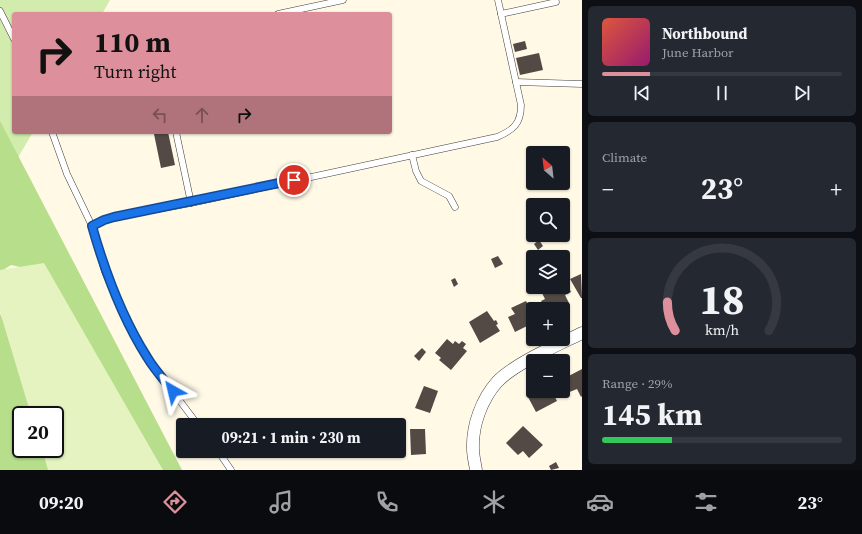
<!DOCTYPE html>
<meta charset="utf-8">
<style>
body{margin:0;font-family:"Source Serif 4",serif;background:#242831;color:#f1f3f6;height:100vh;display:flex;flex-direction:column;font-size:15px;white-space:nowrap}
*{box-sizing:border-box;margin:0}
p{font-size:13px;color:#9ea1a6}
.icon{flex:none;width:22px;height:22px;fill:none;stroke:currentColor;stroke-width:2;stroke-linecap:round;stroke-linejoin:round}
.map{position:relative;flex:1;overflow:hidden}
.side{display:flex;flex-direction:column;gap:6px;padding:6px;background:#0d0f14;width:280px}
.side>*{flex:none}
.top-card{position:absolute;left:12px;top:12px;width:380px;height:122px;border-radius:4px;box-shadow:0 1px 3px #0004;background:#dd909b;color:#111;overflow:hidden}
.needle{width:26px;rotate:332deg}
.buttons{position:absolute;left:526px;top:146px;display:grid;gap:8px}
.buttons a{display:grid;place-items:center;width:44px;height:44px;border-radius:4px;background:#171b24;box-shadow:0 1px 3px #0004;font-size:20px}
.speed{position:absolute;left:12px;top:406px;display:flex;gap:8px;font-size:20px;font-weight:700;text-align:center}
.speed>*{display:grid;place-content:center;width:52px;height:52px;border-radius:50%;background:#171b24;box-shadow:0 1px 3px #0004;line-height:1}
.speed .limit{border:2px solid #111;border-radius:6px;background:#fff;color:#111}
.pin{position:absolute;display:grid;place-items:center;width:34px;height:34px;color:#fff;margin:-17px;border:2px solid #fff;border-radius:50%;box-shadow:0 1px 4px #0007}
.me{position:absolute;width:44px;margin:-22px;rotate:323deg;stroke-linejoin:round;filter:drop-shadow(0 0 3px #0008)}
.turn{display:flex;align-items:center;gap:14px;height:84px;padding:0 16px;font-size:18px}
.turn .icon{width:52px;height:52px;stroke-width:2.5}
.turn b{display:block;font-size:28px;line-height:34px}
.lanes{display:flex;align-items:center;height:38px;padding:0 16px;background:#0003;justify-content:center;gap:20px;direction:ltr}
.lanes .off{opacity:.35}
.big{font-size:30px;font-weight:700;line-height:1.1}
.side .tile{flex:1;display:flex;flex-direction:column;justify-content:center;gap:6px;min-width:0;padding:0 14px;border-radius:6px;background:#242831}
.side .dial{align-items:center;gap:0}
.dial svg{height:104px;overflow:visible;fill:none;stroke:#363941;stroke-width:7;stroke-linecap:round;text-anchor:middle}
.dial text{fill:#f1f3f6;stroke:none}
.song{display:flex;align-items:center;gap:12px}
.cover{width:48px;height:48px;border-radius:6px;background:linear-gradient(135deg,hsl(10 70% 55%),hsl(320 70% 35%))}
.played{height:4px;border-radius:2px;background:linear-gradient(90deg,#dd909b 20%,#363941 20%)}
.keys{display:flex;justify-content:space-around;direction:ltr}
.heat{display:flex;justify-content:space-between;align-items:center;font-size:22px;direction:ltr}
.charge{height:6px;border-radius:3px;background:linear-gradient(90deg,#34c759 29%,#363941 0)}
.trip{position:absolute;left:176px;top:418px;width:230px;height:40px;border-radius:4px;background:#171b24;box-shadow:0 1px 3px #0004;font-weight:700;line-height:40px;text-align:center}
.tabs{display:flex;height:64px;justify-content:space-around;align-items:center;background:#090b0e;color:#9ea1a6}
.tabs .icon{width:28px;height:28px}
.tabs .on{color:#dd909b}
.tabs b{font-size:18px;color:#f1f3f6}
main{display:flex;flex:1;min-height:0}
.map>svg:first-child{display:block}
.green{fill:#d2ecad}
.forest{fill:#b6de8b}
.pitch{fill:#e4f3c0}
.building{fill:#534a45}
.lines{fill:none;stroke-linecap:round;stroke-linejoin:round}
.lane-casing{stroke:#3d3d3d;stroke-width:7}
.street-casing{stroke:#3d3d3d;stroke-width:13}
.lane{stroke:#fff;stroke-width:6}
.street{stroke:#fff;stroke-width:12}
.route-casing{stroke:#114b97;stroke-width:10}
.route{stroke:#1a73e8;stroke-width:7}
</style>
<main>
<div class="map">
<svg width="582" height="470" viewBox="0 0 582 470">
<rect width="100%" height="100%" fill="#fff9e6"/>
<path class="green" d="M0 0H110L102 14H14V132H33L0 188Z"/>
<g class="forest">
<path d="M0 121 182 470H142L29 269 11 265 0 272Z"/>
<path d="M0 314 49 403 51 415H21V449H55L66 470H0Z"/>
</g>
<path class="pitch" d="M44 263 163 470H48L42 449H55V415H31L0 312V270Z"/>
<g class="building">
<path d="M525 41 527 49 515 52 513 44Z"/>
<path d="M539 53 543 70 520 75 516 58Z"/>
<path d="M161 132H168L175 165 161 168 154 134Z"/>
<path d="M539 240 543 246 538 250 534 244Z"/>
<path d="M498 256 503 264 495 268 491 259Z"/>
<path d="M581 274 582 298H581L570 279Z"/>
<path d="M455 278 458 284 454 287 451 280Z"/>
<path d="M554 287H557L559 292 569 288 571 292 565 295 570 305 562 309H545L541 301 545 299 542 293Z"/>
<path d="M526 301 533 314V323L515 332 508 317 515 314 511 308Z"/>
<path d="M487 311 494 321 496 320 498 324 496 325 500 331 480 343 469 322Z"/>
<path d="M447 339 453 344 455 341 459 344 462 341 466 344 463 348 467 351 451 370 439 360 441 358 435 353Z"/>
<path d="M422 348 426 352 419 361 414 356Z"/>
<path d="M582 369V396L581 397 577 389 567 393 563 385V379Z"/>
<path d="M424 386 438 391 430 413 415 408Z"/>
<path d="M540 391H552L557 401 536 412 528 397Z"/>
<path d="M523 426 543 445 529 458 523 451 518 455 506 443Z"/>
<path d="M410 429H425L426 454 411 455Z"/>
<path d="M556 462 559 468 551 470 549 466Z"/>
</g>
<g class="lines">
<g class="lane-casing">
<g id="lane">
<path d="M0 11 14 39"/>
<path d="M278 14 343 0"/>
<path d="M501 14 556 2"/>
<path d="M516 82 582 84"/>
<path d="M52 132 67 174 92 226 105 272 124 315 147 357 198 425"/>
<path d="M176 132 191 203"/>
<path d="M412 155 416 171 421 181 449 196 455 207"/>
<path d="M92 226 104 220 114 217 191 203 497 137C514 130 521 123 521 105L498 0"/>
<path d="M218 451 231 470"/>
</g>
</g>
<g class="street-casing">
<path id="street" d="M476 470C475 463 473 456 473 449 472 425 482 399 497 382 515 363 558 345 582 333"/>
</g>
<use href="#lane" class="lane"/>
<use href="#street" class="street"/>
</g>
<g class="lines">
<g class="route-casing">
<path id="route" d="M173 391C164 380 154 369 147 357 121 316 105 272 92 226L104 220 114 217 294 180"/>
</g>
<use href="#route" class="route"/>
</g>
</svg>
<div class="buttons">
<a><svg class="needle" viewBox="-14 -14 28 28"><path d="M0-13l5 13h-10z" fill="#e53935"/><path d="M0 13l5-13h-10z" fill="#9ea1a6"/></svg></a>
<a><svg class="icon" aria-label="search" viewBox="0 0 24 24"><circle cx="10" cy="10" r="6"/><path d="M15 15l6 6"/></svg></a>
<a><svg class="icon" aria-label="layers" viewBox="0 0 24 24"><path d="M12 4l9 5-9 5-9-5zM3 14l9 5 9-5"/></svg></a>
<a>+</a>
<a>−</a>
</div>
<div class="speed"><div class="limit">20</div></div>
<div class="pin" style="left:294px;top:180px;background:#d93025"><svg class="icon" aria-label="arrive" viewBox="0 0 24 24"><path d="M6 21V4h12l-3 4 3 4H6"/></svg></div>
<svg class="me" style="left:173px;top:391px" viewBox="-20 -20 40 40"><path d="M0-17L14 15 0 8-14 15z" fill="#1a73e8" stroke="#fff" stroke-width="4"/></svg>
<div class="trip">09:21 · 1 min · 230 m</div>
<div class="top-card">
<div class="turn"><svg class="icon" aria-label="right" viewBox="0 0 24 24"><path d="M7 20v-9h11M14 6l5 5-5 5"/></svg><div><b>110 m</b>Turn right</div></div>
<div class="lanes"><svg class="icon off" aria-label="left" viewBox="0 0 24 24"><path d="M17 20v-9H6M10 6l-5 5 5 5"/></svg><svg class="icon off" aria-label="ahead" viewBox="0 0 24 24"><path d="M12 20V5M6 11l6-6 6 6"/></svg><svg class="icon" aria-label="right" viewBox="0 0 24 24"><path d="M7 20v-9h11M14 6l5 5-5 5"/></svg></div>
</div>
</div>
<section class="side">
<div class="tile">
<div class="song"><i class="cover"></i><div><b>Northbound</b><p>June Harbor</p></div></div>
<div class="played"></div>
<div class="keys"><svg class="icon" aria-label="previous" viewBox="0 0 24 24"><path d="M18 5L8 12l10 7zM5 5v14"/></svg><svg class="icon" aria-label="pause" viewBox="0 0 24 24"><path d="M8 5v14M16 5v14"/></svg><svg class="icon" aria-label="next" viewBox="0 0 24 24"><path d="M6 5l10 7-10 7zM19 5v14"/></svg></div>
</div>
<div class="tile"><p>Climate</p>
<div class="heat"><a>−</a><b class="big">23°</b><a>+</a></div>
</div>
<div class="tile dial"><svg viewBox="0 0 100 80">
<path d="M14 69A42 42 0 1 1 86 69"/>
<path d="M14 69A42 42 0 0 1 8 47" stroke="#dd909b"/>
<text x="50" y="56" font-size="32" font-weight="700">18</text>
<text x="50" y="72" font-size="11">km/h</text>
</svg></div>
<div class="tile"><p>Range · 29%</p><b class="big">145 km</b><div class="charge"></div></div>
</section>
</main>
<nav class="tabs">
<b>09:20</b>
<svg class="icon on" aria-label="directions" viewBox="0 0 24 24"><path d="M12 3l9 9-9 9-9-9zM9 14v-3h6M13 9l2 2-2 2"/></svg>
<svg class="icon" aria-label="music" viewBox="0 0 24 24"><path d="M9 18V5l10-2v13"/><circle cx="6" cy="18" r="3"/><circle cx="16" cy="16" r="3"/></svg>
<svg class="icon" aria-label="phone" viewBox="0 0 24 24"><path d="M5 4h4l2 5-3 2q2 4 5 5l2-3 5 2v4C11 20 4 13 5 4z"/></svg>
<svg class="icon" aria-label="climate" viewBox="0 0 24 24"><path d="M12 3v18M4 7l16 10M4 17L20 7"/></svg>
<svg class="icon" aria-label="car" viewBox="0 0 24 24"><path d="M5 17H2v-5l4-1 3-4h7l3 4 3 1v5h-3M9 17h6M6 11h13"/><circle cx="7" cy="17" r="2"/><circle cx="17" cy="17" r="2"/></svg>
<svg class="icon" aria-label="filters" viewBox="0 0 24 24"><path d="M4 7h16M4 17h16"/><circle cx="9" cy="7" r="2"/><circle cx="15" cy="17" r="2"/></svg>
<b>23°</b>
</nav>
